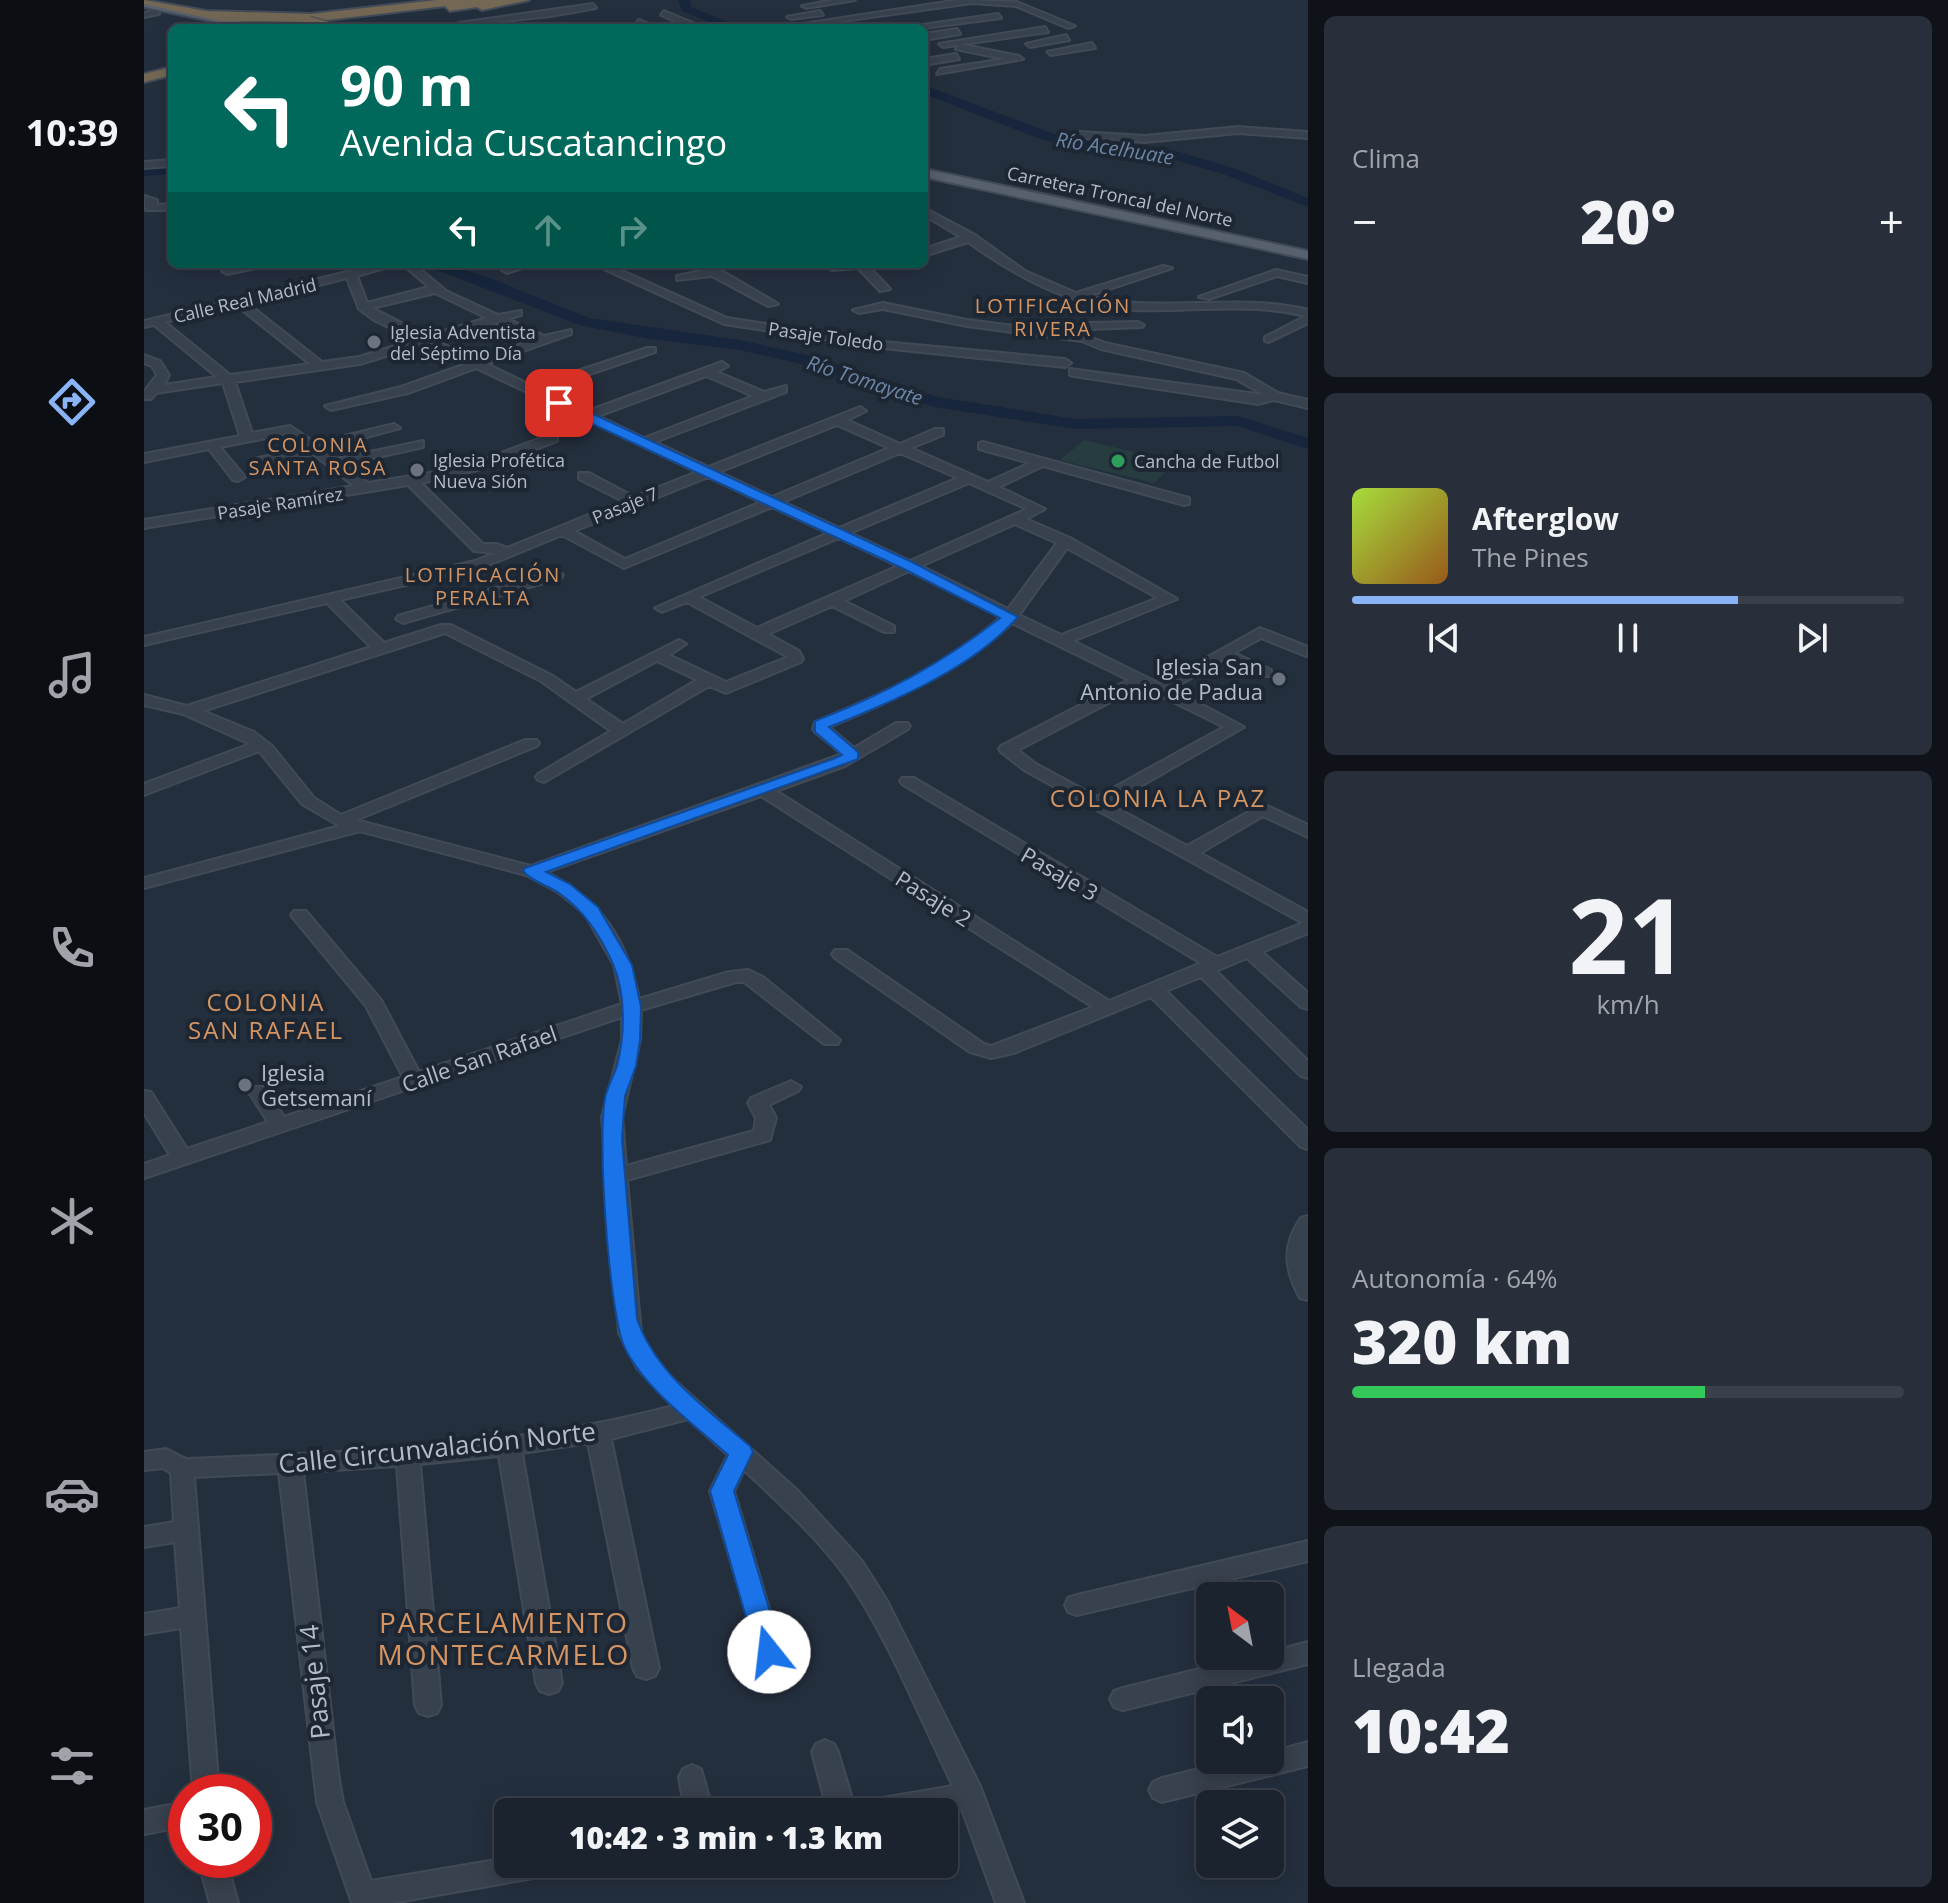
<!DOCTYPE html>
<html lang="es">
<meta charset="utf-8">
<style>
body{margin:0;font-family:"Open Sans",sans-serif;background:#282f3a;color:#f1f3f6;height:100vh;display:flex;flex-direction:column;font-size:30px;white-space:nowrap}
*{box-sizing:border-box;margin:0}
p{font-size:26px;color:#a0a4aa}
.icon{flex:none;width:44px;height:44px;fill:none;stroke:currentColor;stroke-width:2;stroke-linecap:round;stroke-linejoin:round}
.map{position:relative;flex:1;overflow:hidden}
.details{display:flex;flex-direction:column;gap:16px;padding:16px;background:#0f1319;width:640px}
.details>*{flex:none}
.banner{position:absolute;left:24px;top:24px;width:760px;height:244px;border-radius:12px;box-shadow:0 4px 20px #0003,0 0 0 2px #39404a;background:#00695c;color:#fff;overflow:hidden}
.needle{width:52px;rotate:328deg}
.tools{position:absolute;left:1052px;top:1582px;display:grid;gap:16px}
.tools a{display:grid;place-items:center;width:88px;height:88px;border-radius:12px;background:#1b232e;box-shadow:0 4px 20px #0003,0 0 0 2px #39404a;font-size:40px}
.speed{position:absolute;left:24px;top:1774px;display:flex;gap:16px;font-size:40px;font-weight:700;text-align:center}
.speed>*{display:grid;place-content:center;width:104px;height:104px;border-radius:50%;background:#1b232e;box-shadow:0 4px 20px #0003,0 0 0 2px #39404a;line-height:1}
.speed .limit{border:12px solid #d22;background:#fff;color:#111}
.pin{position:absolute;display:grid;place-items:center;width:68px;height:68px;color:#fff;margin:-34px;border-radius:16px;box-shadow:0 4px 12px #0006}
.me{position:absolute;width:88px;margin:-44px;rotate:344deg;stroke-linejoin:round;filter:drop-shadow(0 0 6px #0008)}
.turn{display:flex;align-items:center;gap:28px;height:168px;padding:0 40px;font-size:36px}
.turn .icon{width:104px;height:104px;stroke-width:2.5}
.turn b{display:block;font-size:56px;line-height:68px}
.lanes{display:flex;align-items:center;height:76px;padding:0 40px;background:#0003;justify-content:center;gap:40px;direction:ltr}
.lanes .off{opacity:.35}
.big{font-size:60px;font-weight:800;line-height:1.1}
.details .card{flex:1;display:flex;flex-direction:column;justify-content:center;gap:12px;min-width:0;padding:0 28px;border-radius:12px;background:#282f3a}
.details .dial{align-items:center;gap:0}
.dial b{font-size:104px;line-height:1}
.song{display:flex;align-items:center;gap:24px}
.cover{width:96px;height:96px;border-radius:12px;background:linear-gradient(135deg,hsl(80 70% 55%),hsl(30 70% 35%))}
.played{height:8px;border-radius:4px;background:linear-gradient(90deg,#8ab4f8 70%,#39404a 70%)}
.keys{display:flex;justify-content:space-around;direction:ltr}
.heat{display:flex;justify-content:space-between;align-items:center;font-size:44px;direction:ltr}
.charge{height:12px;border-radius:6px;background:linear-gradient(90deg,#34c759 64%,#39404a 0)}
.trip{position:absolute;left:350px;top:1798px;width:464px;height:80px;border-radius:12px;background:#1b232e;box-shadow:0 4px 20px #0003,0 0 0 2px #39404a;font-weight:800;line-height:80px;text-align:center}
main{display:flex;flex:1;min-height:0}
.tab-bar{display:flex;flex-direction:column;width:144px;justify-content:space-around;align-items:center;background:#0b0e12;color:#a0a4aa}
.tab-bar .icon{width:56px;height:56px}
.tab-bar .active{color:#8ab4f8}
.tab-bar b{font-size:36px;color:#f1f3f6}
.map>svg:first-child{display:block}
.green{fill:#263c3f}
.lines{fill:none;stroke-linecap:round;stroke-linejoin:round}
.river{fill:#17263c;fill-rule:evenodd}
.minor-casing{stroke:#414a57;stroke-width:4}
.major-casing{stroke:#414a57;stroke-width:4}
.highway-casing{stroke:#434c59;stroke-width:4}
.minor{fill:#38414e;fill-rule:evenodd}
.major{fill:#56606e;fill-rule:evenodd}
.highway{fill:#746855;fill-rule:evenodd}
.highway-bridge-casing{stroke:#434c59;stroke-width:15;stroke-linecap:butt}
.highway-bridge{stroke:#746855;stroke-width:13}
.route{fill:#1a73e8;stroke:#114b97;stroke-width:2}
.worship-dot{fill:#6b7280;stroke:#1d2633;stroke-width:3}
.leisure-dot{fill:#2e9e5b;stroke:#1d2633;stroke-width:3}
.labels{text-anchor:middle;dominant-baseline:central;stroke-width:8;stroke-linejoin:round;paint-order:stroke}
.far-street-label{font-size:18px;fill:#b4bcc9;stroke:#1d2633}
.far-poi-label{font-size:18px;fill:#b4bcc9;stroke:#1d2633;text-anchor:start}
.far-water-label{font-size:20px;font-style:italic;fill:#6d86a8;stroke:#1d2633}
.far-neighbourhood-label{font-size:20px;letter-spacing:2px;fill:#d59563;stroke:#1d2633}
.poi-label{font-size:22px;fill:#b4bcc9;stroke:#1d2633;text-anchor:end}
.street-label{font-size:22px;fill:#b4bcc9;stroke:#1d2633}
.neighbourhood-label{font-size:24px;letter-spacing:2px;fill:#d59563;stroke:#1d2633}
.near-street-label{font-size:26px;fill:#b4bcc9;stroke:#1d2633}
.near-neighbourhood-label{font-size:28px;letter-spacing:2px;fill:#d59563;stroke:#1d2633}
</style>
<main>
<nav class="tab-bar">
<b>10:39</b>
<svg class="icon active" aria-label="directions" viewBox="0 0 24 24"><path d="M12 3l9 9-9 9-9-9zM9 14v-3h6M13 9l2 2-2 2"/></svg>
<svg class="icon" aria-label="music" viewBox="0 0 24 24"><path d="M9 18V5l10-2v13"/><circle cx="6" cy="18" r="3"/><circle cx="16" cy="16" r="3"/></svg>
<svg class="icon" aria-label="phone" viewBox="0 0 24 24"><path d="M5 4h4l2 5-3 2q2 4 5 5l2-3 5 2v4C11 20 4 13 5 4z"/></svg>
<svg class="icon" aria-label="climate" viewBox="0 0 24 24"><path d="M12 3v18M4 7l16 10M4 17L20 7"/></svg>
<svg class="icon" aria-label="car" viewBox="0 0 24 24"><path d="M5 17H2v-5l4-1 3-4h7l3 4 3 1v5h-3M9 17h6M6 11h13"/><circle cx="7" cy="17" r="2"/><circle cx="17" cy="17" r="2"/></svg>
<svg class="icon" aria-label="filters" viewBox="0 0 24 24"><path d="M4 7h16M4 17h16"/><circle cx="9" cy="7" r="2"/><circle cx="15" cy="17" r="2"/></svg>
</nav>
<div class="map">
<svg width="1164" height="1903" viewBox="0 0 1164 1903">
<rect width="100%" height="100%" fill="#242f3e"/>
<path class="green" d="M940 440 1032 462 1010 483 916 460Z"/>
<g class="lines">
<g class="river">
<path d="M534 0H546L547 7 598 28H581L538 11Z"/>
<path d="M780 85 910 134 1035 152 1089 168 1164 198V207L1079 174 1028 159 902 141 780 94Z"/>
<path d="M28 166V174L0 176V168Z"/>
<path d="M277 264H301L346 278 445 318 596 340 667 356 794 397 932 419 1094 416 1164 438V449L1093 426 932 429 791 407 662 365 596 350 506 339 435 325Z"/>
</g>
<g class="minor-casing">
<g id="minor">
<path d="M689 0H711L662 8 658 6Z"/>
<path d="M815 0 873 2 931 26 924 28 872 6 828 3 663 26 659 24Z"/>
<path d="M449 4 452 8 407 16 319 25 315 23Z"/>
<path d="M12 10 15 14 0 17V13Z"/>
<path d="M520 11 556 26 557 28H546L517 15Z"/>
<path d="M676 11 679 15 647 19 643 17Z"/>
<path d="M854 14 857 18 780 28H758Z"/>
<path d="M495 20 511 26 512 28H501L492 24Z"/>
<path d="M901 27 904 32 799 47 795 44Z"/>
<path d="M813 29 816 34 780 40V34Z"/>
<path d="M922 35 925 40 886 47 882 44Z"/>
<path d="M948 43 951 48 907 55 903 52Z"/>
<path d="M815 44 875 56 879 59 793 74 796 69 861 59 812 49Z"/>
<path d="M812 54 815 59 780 65V59Z"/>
<path d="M1094 127 1164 132V138L1094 133 1001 142 936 138 931 135 936 132 1001 136Z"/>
<path d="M28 160V166L0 168V162Z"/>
<path d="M0 196 13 200V205L28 204V210H2Z"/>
<path d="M780 208 831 235 881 271 932 293 1019 266 1028 268 944 296C1016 314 1091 292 1164 310V323L1125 342 1121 341V337L1162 316C1105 302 1049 312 991 310 928 307 874 278 824 242L780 256V249L817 237 780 215Z"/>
<path d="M107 264H132L83 274 78 271Z"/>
<path d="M236 264H254L213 276 223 303 285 287 258 264H270L302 291 354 315 377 311V315L364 319 400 336 427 330V334L343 364 388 386 503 348H511V352L398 390 444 411 578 362 584 366 573 372 620 392 642 386V392L511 442 564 467 716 407 722 411 703 420 756 444 791 429H799V435L767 448 844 482 886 463 835 449V443L839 442 1045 498V504L1040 505 899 466 855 487 901 509 882 519 926 538 1033 599 929 641 1016 684 1116 628 1164 647 1162 656 1117 638 1090 653 1127 670V676H1117L1080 659 1028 689 1100 727 965 804 1043 846 1119 804 1164 825V837L1119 816 1056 853 1164 912V933L1118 952 1164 993V1009L1157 1007 1103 958 1072 971 1164 1061V1078L1157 1076 1057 977 1022 991 1164 1130V1149L1157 1147 1007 997 870 1053 847 1058 826 1052 691 958 688 954 691 950H703L840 1044 847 1046 949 1007 617 796 402 872C458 901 482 938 495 999L585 972 604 970 619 977 696 1040 694 1044H680L600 982H592L497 1010 496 1040 478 1117 482 1166 610 1131 612 1118 604 1103 607 1098 647 1081 657 1087 654 1091 625 1105 632 1118 626 1140 483 1180 497 1333 509 1357 529 1379 654 1491 718 1561 742 1599 836 1786 880 1903H852L818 1809 798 1812H713L717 1803 727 1800 809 1786C775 1717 746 1641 702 1577 674 1538 635 1503 600 1470L590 1491 638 1652 634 1660 625 1663 616 1660 566 1491 584 1455 544 1419 467 1439 515 1668 511 1676 502 1679 493 1676 489 1668 444 1443 378 1453 418 1683 414 1691 405 1694 396 1691 392 1683 355 1456 276 1464 297 1705 293 1713 284 1716 275 1713 271 1705 253 1466 159 1472 194 1773 199 1802 227 1881 364 1858V1864H422L418 1873 248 1903H208L173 1802 135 1473 50 1477 75 1792H49L37 1628 0 1634V1614L36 1608 31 1542 0 1547V1527L30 1522 27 1473 19 1468 0 1470V1452L22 1449 42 1459C205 1452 371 1448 529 1406L493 1368 475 1333 458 1117 478 1040V1017L0 1178V1164L26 1155 0 1113V1091L7 1092 43 1149 124 1122 104 1091 107 1087H121L140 1117 259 1077 222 1006 150 919 147 915 150 911H162L237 1000 275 1072 478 1004 470 965 441 914 414 892 382 875 216 831 0 888V878L196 826 158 804 115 751 0 795V784L106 744 39 714 0 705V695L43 706 227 647 183 603 0 645V637L331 561 351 553 330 551 264 485 0 528V520L210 486 169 454 106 466V460L161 448 144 434 76 447 101 477 94 481 89 480 65 449 0 462V454L96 436 79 383 12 393 7 399H0V392L13 375 8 366 0 363V355L16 361 25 375 20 385 73 377 10 325 0 327V321ZM203 278 215 309 230 320 271 340 215 357 178 362 103 303ZM291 293 343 318 283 336 228 308ZM92 305 166 364 86 375 21 322ZM353 323 389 340 333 360 292 341ZM281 344 322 364 257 387 181 406 187 410 264 393 332 368 553 472 490 497 445 473H435V479L479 501 363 548 352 544H339L277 483 346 467 413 441V435H405L336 461 298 471 224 483 199 465 279 447V441L192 459 179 449 256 428 250 424 171 443 146 426 108 433 91 382 216 364ZM562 376 609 396 500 438 454 416ZM693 425 745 448 628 497 575 472ZM756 453 814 478 695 528 639 502ZM564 477 617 502 481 559 430 531ZM825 483 883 509 766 561 706 533ZM628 507 684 533 511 608 518 612 543 602 644 657 582 682 525 655 542 644 535 640 432 692 407 675 307 625H297L240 643 196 600 340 567 418 535 480 568ZM871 524 913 543 864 609 777 566ZM695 538 754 566 613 628 555 597ZM923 548 1014 598 917 635 875 615ZM765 571 857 617C803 665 738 695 671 722L669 729 671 732 698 754 387 866 212 820 393 746 395 743 393 740H381L197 815 170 798 128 746 110 732 59 711 301 633 397 681 467 731 394 774 392 777 394 780 400 782 565 686 582 693 587 691 657 662 659 659 655 651 624 634 688 606 740 632H750V626L700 601ZM868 623 985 680 857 746 855 749 857 752 880 770 1159 923 1073 957 770 778H758L756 781 758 784 1057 963 965 1001 632 791 701 766 764 729 766 726 764 723H752L710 748 685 727C751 700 815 670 868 623ZM513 661 553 680 479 724 442 699ZM997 686 1080 727 953 797 892 764 874 750Z"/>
<path d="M373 264H391L363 273 358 270Z"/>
<path d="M449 264H463L583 318 739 342 921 359 927 363 921 367 739 348 580 324Z"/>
<path d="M554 264H566L634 304 624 306 568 276 533 280V276L561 270Z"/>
<path d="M687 264H731L725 267 746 289 736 291 714 268 688 270 683 267Z"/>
<path d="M1132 270 1164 277V283L1133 276 1065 299 1055 297Z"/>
<path d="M739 303 823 320 941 335 961 343 1100 373 1134 393 1164 400V408L1130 400 1114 404 930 376 926 375V369L1120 395 1092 379 957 349 938 341 823 326 739 309 715 313 709 310Z"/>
<path d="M994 322 1000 325 998 327 945 329 939 326 945 323Z"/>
<path d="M412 571 419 575 417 578 259 623 252 619 254 616Z"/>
<path d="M1164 1216V1300L1156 1298C1140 1269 1138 1245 1157 1218Z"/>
<path d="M1164 1541V1561L933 1615 924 1612 921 1605 924 1598 933 1595Z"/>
<path d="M1164 1642V1664L979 1710 970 1707 966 1699 970 1691 979 1688 1108 1656H1126V1652Z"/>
<path d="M681 1740 690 1744 694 1752 712 1812H684L668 1752 672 1744Z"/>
<path d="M1164 1742V1766L1018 1802 1009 1798 1005 1790 1009 1782 1018 1778 1092 1760H1126V1752Z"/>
<path d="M548 1765 557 1769 569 1812H541L535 1777 539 1769Z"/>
<path d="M42 1802V1826L0 1834V1810Z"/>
<path d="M54 1860H82L94 1903H66Z"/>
</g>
</g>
<g class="major-casing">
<g id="major">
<path d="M0 1 114 25 119 28H100L0 7Z"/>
<path d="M780 169 1164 251V259L780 177Z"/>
</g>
</g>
<g class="highway-casing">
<g id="highway">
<path d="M0 0 62 11 167 14 293 0H385L338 10 333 7 306 11 301 6 167 22 76 21 0 4Z"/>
<path d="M28 67V75L0 82V74Z"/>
</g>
</g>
<use href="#minor" class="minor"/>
<use href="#major" class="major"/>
<use href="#highway" class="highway"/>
<g class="highway-bridge-casing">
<path id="highway-bridge" d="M165 23 182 28"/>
</g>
<use href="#highway-bridge" class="highway-bridge"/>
</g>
<path class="route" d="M410 400H419L768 562 874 617C828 669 748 702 685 727L714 752V759L402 872 426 884 454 907 488 965 497 1007 496 1040 492 1066 481 1096 478 1139 493 1319C512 1374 563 1409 606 1446L609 1452 590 1491 638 1652 634 1659 625 1662 616 1659 612 1652 566 1491 584 1455C551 1425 499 1388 480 1346 465 1312 452 1130 462 1094 465 1084 470 1075 473 1066 481 1035 482 994 469 964 457 936 439 910 415 893 404 885 388 882 379 871L381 868 689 759 698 755 671 732V721C741 694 797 664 856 618L758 568 410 406Z"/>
<g class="worship-dot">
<circle cx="230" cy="342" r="8"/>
<circle cx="273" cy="470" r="8"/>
<circle cx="1135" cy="679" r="8"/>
<circle cx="101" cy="1085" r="8"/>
</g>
<circle class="leisure-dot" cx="974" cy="461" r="8"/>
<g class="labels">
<g class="far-street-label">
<text transform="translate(976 196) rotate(12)">Carretera Troncal del Norte</text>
<text transform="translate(101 300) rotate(-13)">Calle Real Madrid</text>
<text transform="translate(682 336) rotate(8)">Pasaje Toledo</text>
<text transform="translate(136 503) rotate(-9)">Pasaje Ramírez</text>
<text transform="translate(481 505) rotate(-22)">Pasaje 7</text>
</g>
<g class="far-poi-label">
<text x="246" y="332">Iglesia Adventista<tspan x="246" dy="21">del Séptimo Día</tspan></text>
<text x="289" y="460">Iglesia Profética<tspan x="289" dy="21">Nueva Sión</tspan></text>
<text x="990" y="461">Cancha de Futbol</text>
</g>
<g class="far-water-label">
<text transform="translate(971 148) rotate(9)">Río Acelhuate</text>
<text transform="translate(721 380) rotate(18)">Río Tomayate</text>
</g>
<g class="far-neighbourhood-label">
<text x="909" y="305">LOTIFICACIÓN<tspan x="909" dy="23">RIVERA</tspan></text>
<text x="174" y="444">COLONIA<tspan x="174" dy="23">SANTA ROSA</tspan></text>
<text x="339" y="574">LOTIFICACIÓN<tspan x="339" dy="23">PERALTA</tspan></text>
</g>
<g class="poi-label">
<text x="1119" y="666">Iglesia San<tspan x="1119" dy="25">Antonio de Padua</tspan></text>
<text x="117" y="1072" text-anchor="start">Iglesia<tspan x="117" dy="25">Getsemaní</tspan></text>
</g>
<g class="street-label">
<text transform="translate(916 873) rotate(30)">Pasaje 3</text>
<text transform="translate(790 898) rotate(32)">Pasaje 2</text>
<text transform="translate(335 1058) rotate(-19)">Calle San Rafael</text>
</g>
<g class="neighbourhood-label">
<text x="1014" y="797">COLONIA LA PAZ</text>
<text x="122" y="1001">COLONIA<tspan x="122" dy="28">SAN RAFAEL</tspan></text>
</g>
<g class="near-street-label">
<text transform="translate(293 1447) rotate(-6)">Calle Circunvalación Norte</text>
<text transform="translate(170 1682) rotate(-96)">Pasaje 14</text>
</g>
<g class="near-neighbourhood-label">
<text x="360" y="1622">PARCELAMIENTO<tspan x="360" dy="32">MONTECARMELO</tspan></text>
</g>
</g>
</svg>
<div class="tools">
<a><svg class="needle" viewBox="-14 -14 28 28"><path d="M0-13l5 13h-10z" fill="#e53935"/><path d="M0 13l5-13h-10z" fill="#a0a4aa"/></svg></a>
<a><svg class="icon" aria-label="sound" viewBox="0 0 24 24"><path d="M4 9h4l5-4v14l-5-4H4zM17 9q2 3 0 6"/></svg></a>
<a><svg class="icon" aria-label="layers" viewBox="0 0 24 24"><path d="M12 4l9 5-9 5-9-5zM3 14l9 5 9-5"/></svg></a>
</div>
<div class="speed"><div class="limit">30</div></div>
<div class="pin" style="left:415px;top:403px;background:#d93025"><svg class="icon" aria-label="arrive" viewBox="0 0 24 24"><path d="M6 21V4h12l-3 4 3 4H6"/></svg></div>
<svg class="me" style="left:625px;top:1652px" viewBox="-20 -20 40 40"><circle r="19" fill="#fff"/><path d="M0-13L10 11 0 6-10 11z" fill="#1a73e8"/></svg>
<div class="trip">10:42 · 3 min · 1.3 km</div>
<div class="banner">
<div class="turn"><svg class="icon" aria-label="left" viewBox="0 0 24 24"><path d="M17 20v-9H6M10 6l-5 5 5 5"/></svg><div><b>90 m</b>Avenida Cuscatancingo</div></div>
<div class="lanes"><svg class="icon" aria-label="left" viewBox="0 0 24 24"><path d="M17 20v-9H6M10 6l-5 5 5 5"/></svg><svg class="icon off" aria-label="ahead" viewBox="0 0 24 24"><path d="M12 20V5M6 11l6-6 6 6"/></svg><svg class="icon off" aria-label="right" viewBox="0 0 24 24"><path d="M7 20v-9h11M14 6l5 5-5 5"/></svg></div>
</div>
</div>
<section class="details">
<div class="card"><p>Clima</p>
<div class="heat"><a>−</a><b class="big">20°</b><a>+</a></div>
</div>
<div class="card">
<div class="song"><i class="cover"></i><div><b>Afterglow</b><p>The Pines</p></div></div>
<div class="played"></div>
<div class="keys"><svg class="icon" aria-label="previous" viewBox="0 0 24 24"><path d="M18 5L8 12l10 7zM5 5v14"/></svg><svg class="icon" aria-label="pause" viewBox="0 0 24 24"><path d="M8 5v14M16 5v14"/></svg><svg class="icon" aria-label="next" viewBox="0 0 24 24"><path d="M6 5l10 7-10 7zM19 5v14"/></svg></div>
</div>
<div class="card dial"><b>21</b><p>km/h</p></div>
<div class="card"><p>Autonomía · 64%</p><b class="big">320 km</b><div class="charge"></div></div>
<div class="card"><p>Llegada</p><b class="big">10:42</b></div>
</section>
</main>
